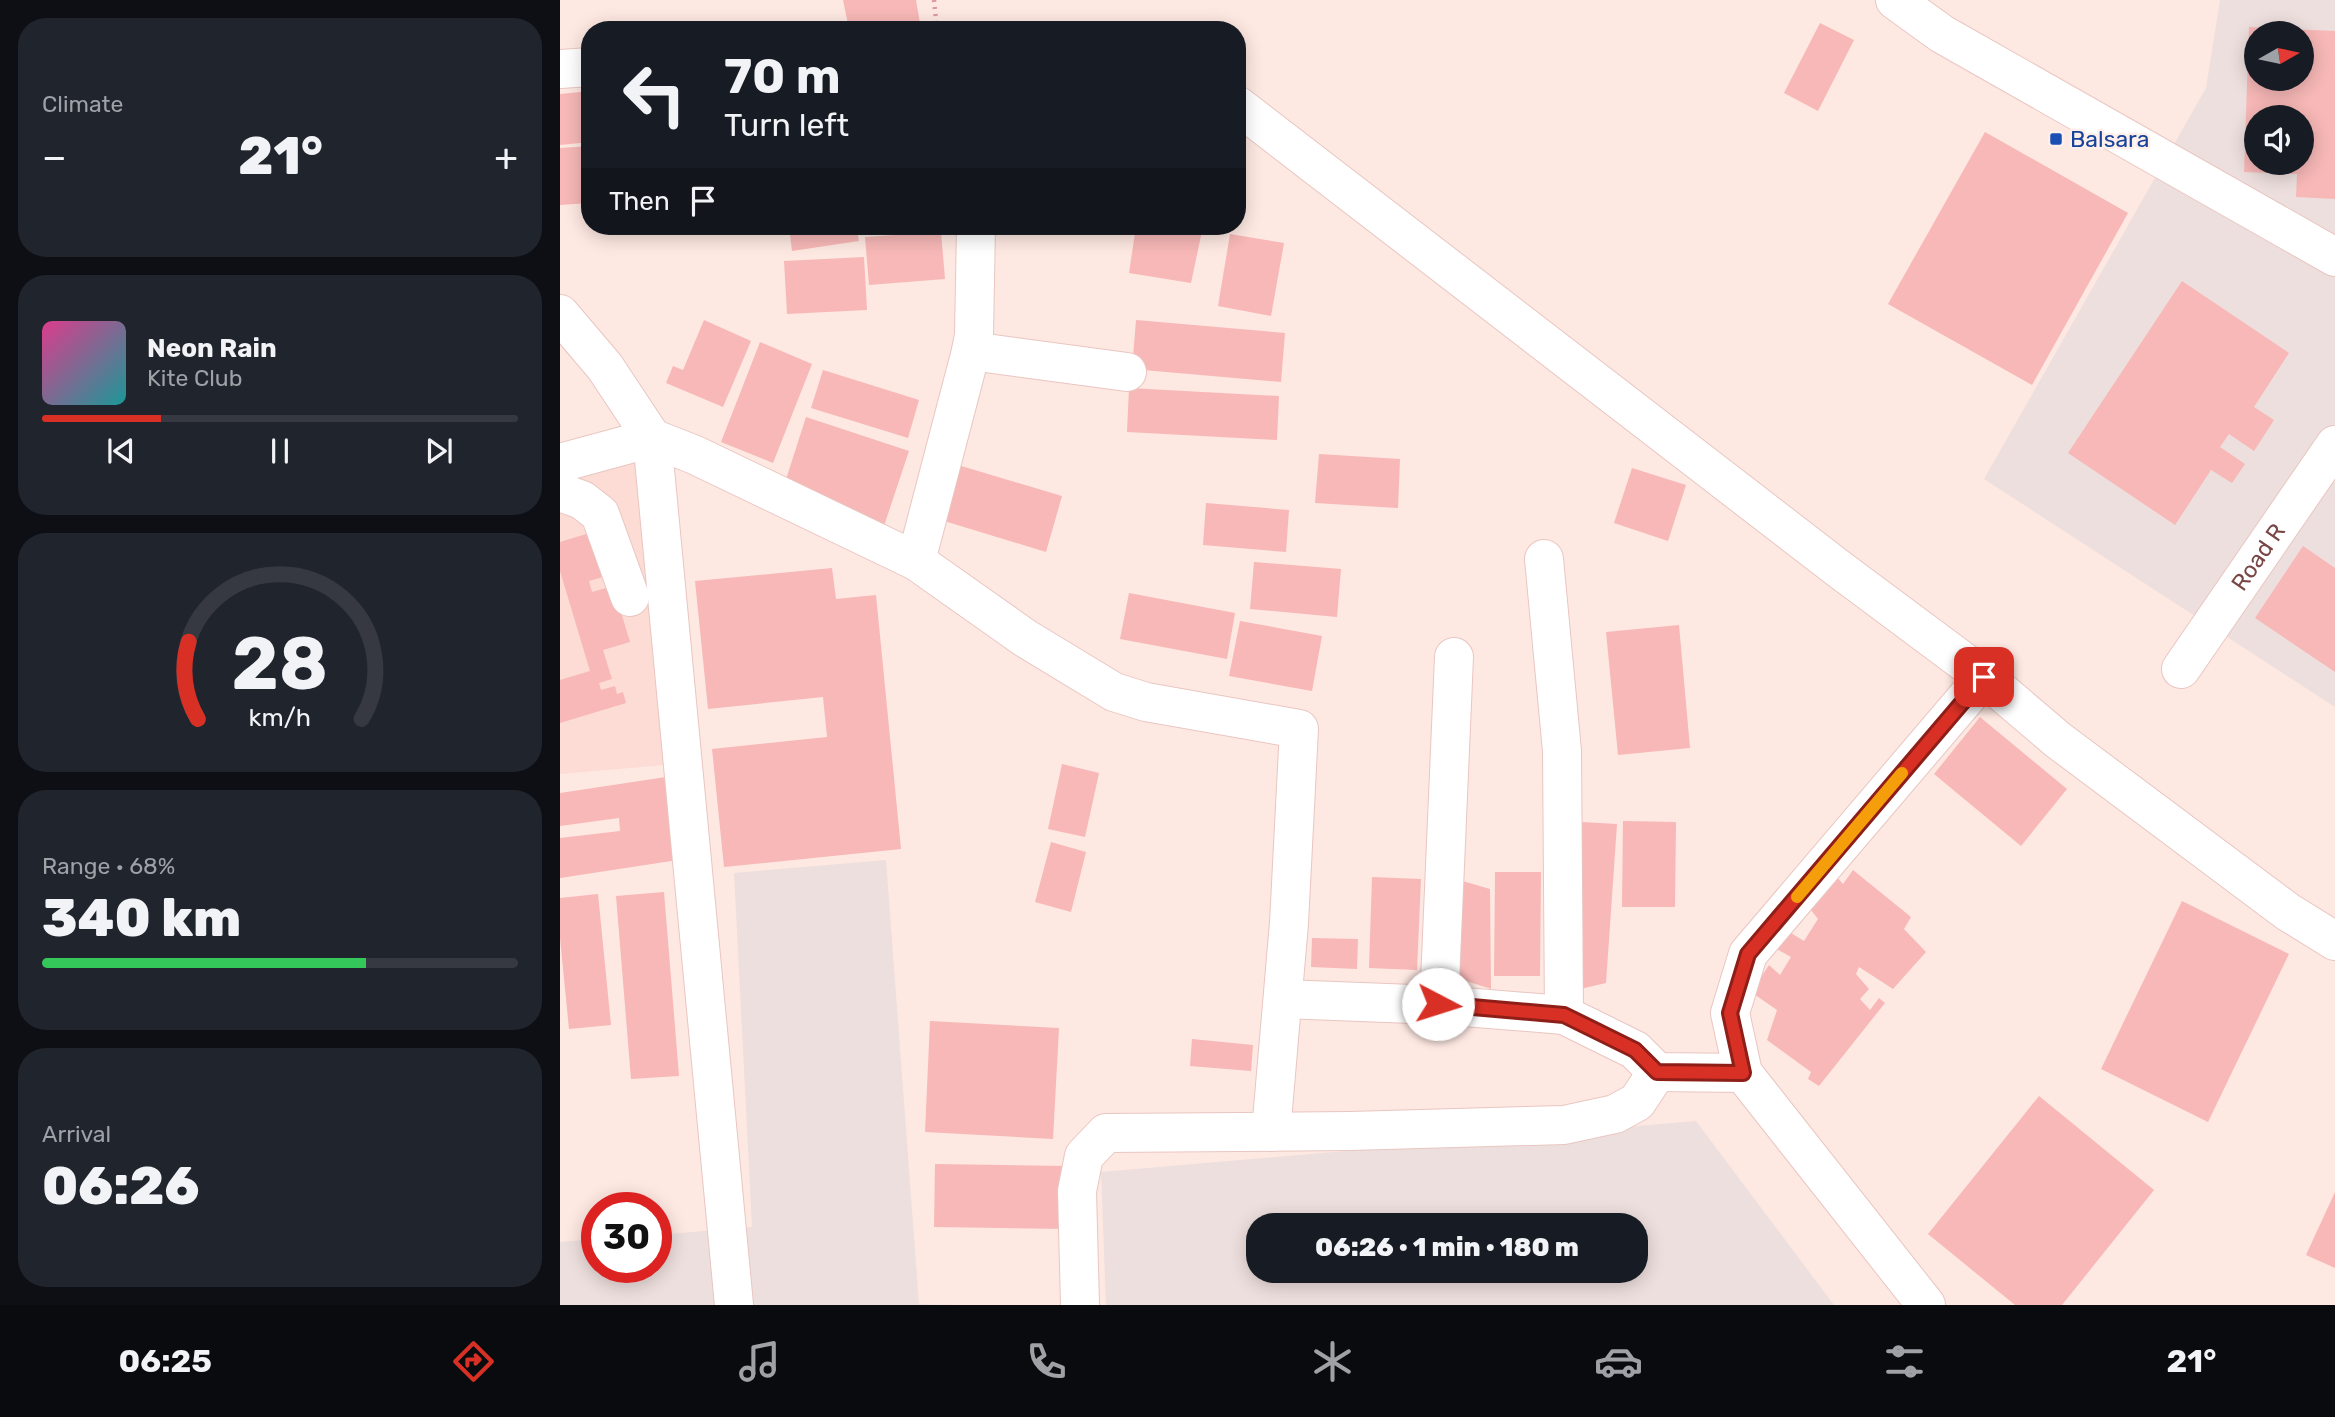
<!DOCTYPE html>
<meta charset="utf-8">
<style>
body{margin:0;font-family:Rubik,sans-serif;background:#20242c;color:#f1f3f6;height:100vh;display:flex;flex-direction:column;font-size:26px;white-space:nowrap}
*{box-sizing:border-box;margin:0}
p{font-size:23px;color:#9ea1a6}
.icon{flex:none;width:38px;height:38px;fill:none;stroke:currentColor;stroke-width:2;stroke-linecap:round;stroke-linejoin:round}
.map{position:relative;flex:1;overflow:hidden}
.sheet{display:flex;flex-direction:column;gap:18px;padding:18px;background:#0d0f14;width:560px}
.sheet>*{flex:none}
.banner{position:absolute;left:21px;top:21px;width:665px;height:214px;border-radius:28px;box-shadow:0 4px 18px #0003;background:#171b24;color:#f1f3f6;overflow:hidden}
.needle{width:46px;rotate:81deg}
.fabs{position:absolute;left:1684px;top:21px;display:grid;gap:14px}
.fabs a{display:grid;place-items:center;width:70px;height:70px;border-radius:50%;background:#171b24;box-shadow:0 4px 18px #0003;font-size:35px}
.speed{position:absolute;left:21px;top:1192px;display:flex;gap:14px;font-size:35px;font-weight:700;text-align:center}
.speed>*{display:grid;place-content:center;width:91px;height:91px;border-radius:50%;background:#171b24;box-shadow:0 4px 18px #0003;line-height:1}
.speed .limit{border:10px solid #d22;background:#fff;color:#111}
.pin{position:absolute;display:grid;place-items:center;width:60px;height:60px;color:#fff;margin:-30px;border-radius:14px;box-shadow:0 4px 10px #0006}
.me{position:absolute;width:77px;margin:-38px;rotate:95deg;stroke-linejoin:round;filter:drop-shadow(0 0 5px #0008)}
.turn{display:flex;align-items:center;gap:24px;height:147px;padding:0 28px;font-size:32px}
.turn .icon{width:91px;height:91px;stroke-width:2.5}
.turn b{display:block;font-size:49px;line-height:60px}
.then{display:flex;align-items:center;height:66px;padding:0 28px;background:#0003;gap:14px;font-size:26px}
.big{font-size:52px;font-weight:800;line-height:1.1}
.sheet .widget{flex:1;display:flex;flex-direction:column;justify-content:center;gap:10px;min-width:0;padding:0 24px;border-radius:28px;background:#20242c}
.sheet .dial{align-items:center;gap:0}
.dial svg{height:182px;overflow:visible;fill:none;stroke:#363941;stroke-width:7;stroke-linecap:round;text-anchor:middle}
.dial text{fill:#f1f3f6;stroke:none}
.song{display:flex;align-items:center;gap:21px}
.cover{width:84px;height:84px;border-radius:10px;background:linear-gradient(135deg,hsl(330 70% 55%),hsl(180 70% 35%))}
.played{height:7px;border-radius:4px;background:linear-gradient(90deg,#d93025 25%,#363941 25%)}
.keys{display:flex;justify-content:space-around;direction:ltr}
.heat{display:flex;justify-content:space-between;align-items:center;font-size:38px;direction:ltr}
.charge{height:10px;border-radius:5px;background:linear-gradient(90deg,#34c759 68%,#363941 0)}
.trip{position:absolute;left:686px;top:1213px;width:402px;height:70px;border-radius:28px;background:#171b24;box-shadow:0 4px 18px #0003;font-weight:800;line-height:70px;text-align:center}
.tab-bar{display:flex;height:112px;justify-content:space-around;align-items:center;background:#090b0e;color:#9ea1a6}
.tab-bar .icon{width:49px;height:49px}
.tab-bar .active{color:#d93025}
.tab-bar b{font-size:32px;color:#f1f3f6}
main{display:flex;flex:1;min-height:0}
.map>svg:first-child{display:block}
.residential{fill:#fcdcd5}
.industrial{fill:#eddfdd;fill-rule:evenodd}
.building{fill:#f7b8b7;fill-rule:evenodd}
.lines{fill:none;stroke-linecap:round;stroke-linejoin:round}
.minor-casing{stroke:#e9c6c1;stroke-width:40}
.path{stroke:#dc9a9a;stroke-width:4.5;stroke-dasharray:2 5;stroke-linecap:butt}
.minor{stroke:#fff;stroke-width:38}
.route-casing{stroke:#8d1f18;stroke-width:18}
.route{stroke:#d93025;stroke-width:12}
.slow{stroke:#f59e0b;stroke-width:12}
.transit-dot{fill:#1a4fb4;stroke:#ffefea;stroke-width:2.5}
.labels{text-anchor:middle;dominant-baseline:central;stroke-width:5;stroke-linejoin:round;paint-order:stroke}
.transit-label{font-size:23px;fill:#164399;stroke:#ffefea;text-anchor:start}
.street-label{font-size:23px;fill:#794646;stroke:#ffefea}
</style>
<main>
<section class="sheet">
<div class="widget"><p>Climate</p>
<div class="heat"><a>−</a><b class="big">21°</b><a>+</a></div>
</div>
<div class="widget">
<div class="song"><i class="cover"></i><div><b>Neon Rain</b><p>Kite Club</p></div></div>
<div class="played"></div>
<div class="keys"><svg class="icon" aria-label="previous" viewBox="0 0 24 24"><path d="M18 5L8 12l10 7zM5 5v14"/></svg><svg class="icon" aria-label="pause" viewBox="0 0 24 24"><path d="M8 5v14M16 5v14"/></svg><svg class="icon" aria-label="next" viewBox="0 0 24 24"><path d="M6 5l10 7-10 7zM19 5v14"/></svg></div>
</div>
<div class="widget dial"><svg viewBox="0 0 100 80">
<path d="M14 69A42 42 0 1 1 86 69"/>
<path d="M14 69A42 42 0 0 1 10 35" stroke="#d93025"/>
<text x="50" y="56" font-size="32" font-weight="700">28</text>
<text x="50" y="72" font-size="11">km/h</text>
</svg></div>
<div class="widget"><p>Range · 68%</p><b class="big">340 km</b><div class="charge"></div></div>
<div class="widget"><p>Arrival</p><b class="big">06:26</b></div>
</section>
<div class="map">
<svg width="1775" height="1305" viewBox="0 0 1775 1305">
<rect width="100%" height="100%" fill="#fee8e2"/>
<path class="residential" d="M81 446 105 765 0 774V471Z"/>
<g class="industrial">
<path d="M1660 0H1775V707L1424 479 1646 88ZM1696 33H1741V79H1696ZM1696 117H1741V163H1696Z"/>
<path d="M326 860 359 1304 405 1305H0V1242L37 1239V1267H96V1235L192 1227 174 873Z"/>
<path d="M1136 1121 1274 1305H546L541 1172ZM698 1225H1076V1270H698Z"/>
</g>
<g class="building">
<path d="M283 0H356L360 23 289 29Z"/>
<path d="M1260 23 1294 40 1258 111 1224 93Z"/>
<path d="M1689 27 1775 31V199L1736 197 1737 174 1684 172ZM1696 33H1741V79H1696ZM1696 117H1741V163H1696Z"/>
<path d="M30 91V142L0 145V94Z"/>
<path d="M1425 132 1568 213 1472 385 1328 304Z"/>
<path d="M30 146V203L0 205V148Z"/>
<path d="M229 226H296L299 241 232 251Z"/>
<path d="M307 226H353V227L309 234Z"/>
<path d="M576 226H643L631 283 569 273Z"/>
<path d="M381 232 385 279 309 285 305 237Z"/>
<path d="M670 234 724 243 711 316 658 306Z"/>
<path d="M304 257 307 310 227 314 224 261Z"/>
<path d="M1622 281 1729 353 1694 407 1714 420 1694 451 1669 434 1660 447 1685 464 1672 483 1651 470 1615 525 1508 453Z"/>
<path d="M144 320 191 341 163 407 106 383 113 366 123 370Z"/>
<path d="M576 320 725 333 721 382 572 369Z"/>
<path d="M200 342 252 364 213 463 161 442Z"/>
<path d="M263 370 359 400 348 438 251 408Z"/>
<path d="M569 388 719 396 717 440 567 432Z"/>
<path d="M246 417 349 451 323 529 221 495Z"/>
<path d="M759 454 840 459 838 508 755 503Z"/>
<path d="M398 465 502 496 486 552 381 520Z"/>
<path d="M1072 468 1126 485 1108 541 1054 523Z"/>
<path d="M646 503 729 510 726 552 643 545Z"/>
<path d="M36 531 50 575 29 581 32 592 53 586 70 642 43 650 52 679 39 683 41 690 55 686 57 694 63 692 66 703 0 723V680L30 671 0 571V542Z"/>
<path d="M1743 546 1775 568V672L1695 618Z"/>
<path d="M694 562 781 569 777 617 690 609Z"/>
<path d="M272 568 276 599 316 595 341 849 164 867 152 749 267 737 263 697 148 709 135 581Z"/>
<path d="M569 593 675 613 667 659 560 639Z"/>
<path d="M680 621 762 636 752 691 669 676Z"/>
<path d="M1119 625 1130 748 1058 755 1046 632Z"/>
<path d="M1420 717 1507 789 1461 846 1374 774Z"/>
<path d="M502 764 539 773 525 837 488 829Z"/>
<path d="M106 777 118 860 0 878V838L60 831 59 818 0 826V793Z"/>
<path d="M1003 821 1057 824 1046 983 1020 989Z"/>
<path d="M1063 821 1116 822 1115 907H1062Z"/>
<path d="M491 842 526 852 511 912 475 902Z"/>
<path d="M1270 869 1283 884 1293 870 1351 917 1344 929 1366 952 1333 989 1299 967 1296 974 1309 989 1300 999 1310 1010 1319 998 1325 1003 1259 1086 1248 1079 1251 1072 1207 1040 1217 1010 1191 992 1209 965 1220 975 1231 957 1215 948 1226 930 1244 941 1258 919 1247 905Z"/>
<path d="M935 872H981L980 976H934Z"/>
<path d="M812 877 861 879 857 970 809 968Z"/>
<path d="M899 880 930 889 931 989 894 977Z"/>
<path d="M104 892 119 1076 71 1079 56 896Z"/>
<path d="M38 894 51 1025 9 1029 0 938V898Z"/>
<path d="M1622 901 1729 954 1648 1122 1541 1069Z"/>
<path d="M752 938 798 939 797 969 751 967Z"/>
<path d="M370 1021 499 1028 493 1139 365 1132Z"/>
<path d="M632 1039 693 1045 691 1071 630 1066Z"/>
<path d="M1479 1096 1594 1190 1502 1305H1455L1368 1234Z"/>
<path d="M375 1164 507 1166 505 1229 374 1227Z"/>
<path d="M1775 1192V1268L1746 1255Z"/>
</g>
<g class="lines">
<g class="minor-casing">
<g id="minor">
<path d="M1335 0 1382 34 1775 257"/>
<path d="M0 69 30 67"/>
<path d="M677 105 1279 569 1424 677 1498 740 1728 912 1775 941"/>
<path d="M0 314 45 367 92 438 174 1305"/>
<path d="M411 351 567 372"/>
<path d="M0 463 92 438 135 455 356 561 465 638 554 692 586 702 739 729 729 923 711 1132"/>
<path d="M0 492 22 500 40 514 70 597"/>
<path d="M984 559 1002 751 1004 1015"/>
<path d="M356 561 411 351 414 335 416 226"/>
<path id="s1" d="M1621 669 1775 445"/>
<path d="M723 999 879 1005 1004 1015 1075 1050 1097 1072 1183 1073"/>
<path d="M879 1005 894 657"/>
<path d="M520 1305 517 1191 524 1156 546 1133 790 1131 1004 1125 1055 1114 1077 1102 1097 1072"/>
<path d="M1366 1305 1183 1073 1170 1013 1188 954 1424 677"/>
</g>
</g>
<path class="path" d="M374 0 377 30"/>
<use href="#minor" class="minor"/>
</g>
<g class="lines">
<g class="route-casing">
<path id="route" d="M878 1004 1004 1015 1075 1050 1097 1072 1183 1073 1170 1013 1188 954 1424 677"/>
</g>
<use href="#route" class="route"/>
<path class="slow" d="M1237 897 1342 773"/>
</g>
<rect class="transit-dot" x="1489" y="132" width="14" height="14" rx="3.5"/>
<g class="labels">
<g class="transit-label">
<text x="1510" y="139">Balsara</text>
</g>
<g class="street-label">
<text stroke="none"><textPath href="#s1" startOffset="136">Road R</textPath></text>
</g>
</g>
</svg>
<div class="fabs">
<a><svg class="needle" viewBox="-14 -14 28 28"><path d="M0-13l5 13h-10z" fill="#e53935"/><path d="M0 13l5-13h-10z" fill="#9ea1a6"/></svg></a>
<a><svg class="icon" aria-label="sound" viewBox="0 0 24 24"><path d="M4 9h4l5-4v14l-5-4H4zM17 9q2 3 0 6"/></svg></a>
</div>
<div class="speed"><div class="limit">30</div></div>
<div class="pin" style="left:1424px;top:677px;background:#d93025"><svg class="icon" aria-label="arrive" viewBox="0 0 24 24"><path d="M6 21V4h12l-3 4 3 4H6"/></svg></div>
<svg class="me" style="left:878px;top:1004px" viewBox="-20 -20 40 40"><circle r="19" fill="#fff"/><path d="M0-13L10 11 0 6-10 11z" fill="#d93025"/></svg>
<div class="trip">06:26 · 1 min · 180 m</div>
<div class="banner">
<div class="turn"><svg class="icon" aria-label="left" viewBox="0 0 24 24"><path d="M17 20v-9H6M10 6l-5 5 5 5"/></svg><div><b>70 m</b>Turn left</div></div>
<div class="then">Then<svg class="icon" aria-label="arrive" viewBox="0 0 24 24"><path d="M6 21V4h12l-3 4 3 4H6"/></svg></div>
</div>
</div>
</main>
<nav class="tab-bar">
<b>06:25</b>
<svg class="icon active" aria-label="directions" viewBox="0 0 24 24"><path d="M12 3l9 9-9 9-9-9zM9 14v-3h6M13 9l2 2-2 2"/></svg>
<svg class="icon" aria-label="music" viewBox="0 0 24 24"><path d="M9 18V5l10-2v13"/><circle cx="6" cy="18" r="3"/><circle cx="16" cy="16" r="3"/></svg>
<svg class="icon" aria-label="phone" viewBox="0 0 24 24"><path d="M5 4h4l2 5-3 2q2 4 5 5l2-3 5 2v4C11 20 4 13 5 4z"/></svg>
<svg class="icon" aria-label="climate" viewBox="0 0 24 24"><path d="M12 3v18M4 7l16 10M4 17L20 7"/></svg>
<svg class="icon" aria-label="car" viewBox="0 0 24 24"><path d="M5 17H2v-5l4-1 3-4h7l3 4 3 1v5h-3M9 17h6M6 11h13"/><circle cx="7" cy="17" r="2"/><circle cx="17" cy="17" r="2"/></svg>
<svg class="icon" aria-label="filters" viewBox="0 0 24 24"><path d="M4 7h16M4 17h16"/><circle cx="9" cy="7" r="2"/><circle cx="15" cy="17" r="2"/></svg>
<b>21°</b>
</nav>
